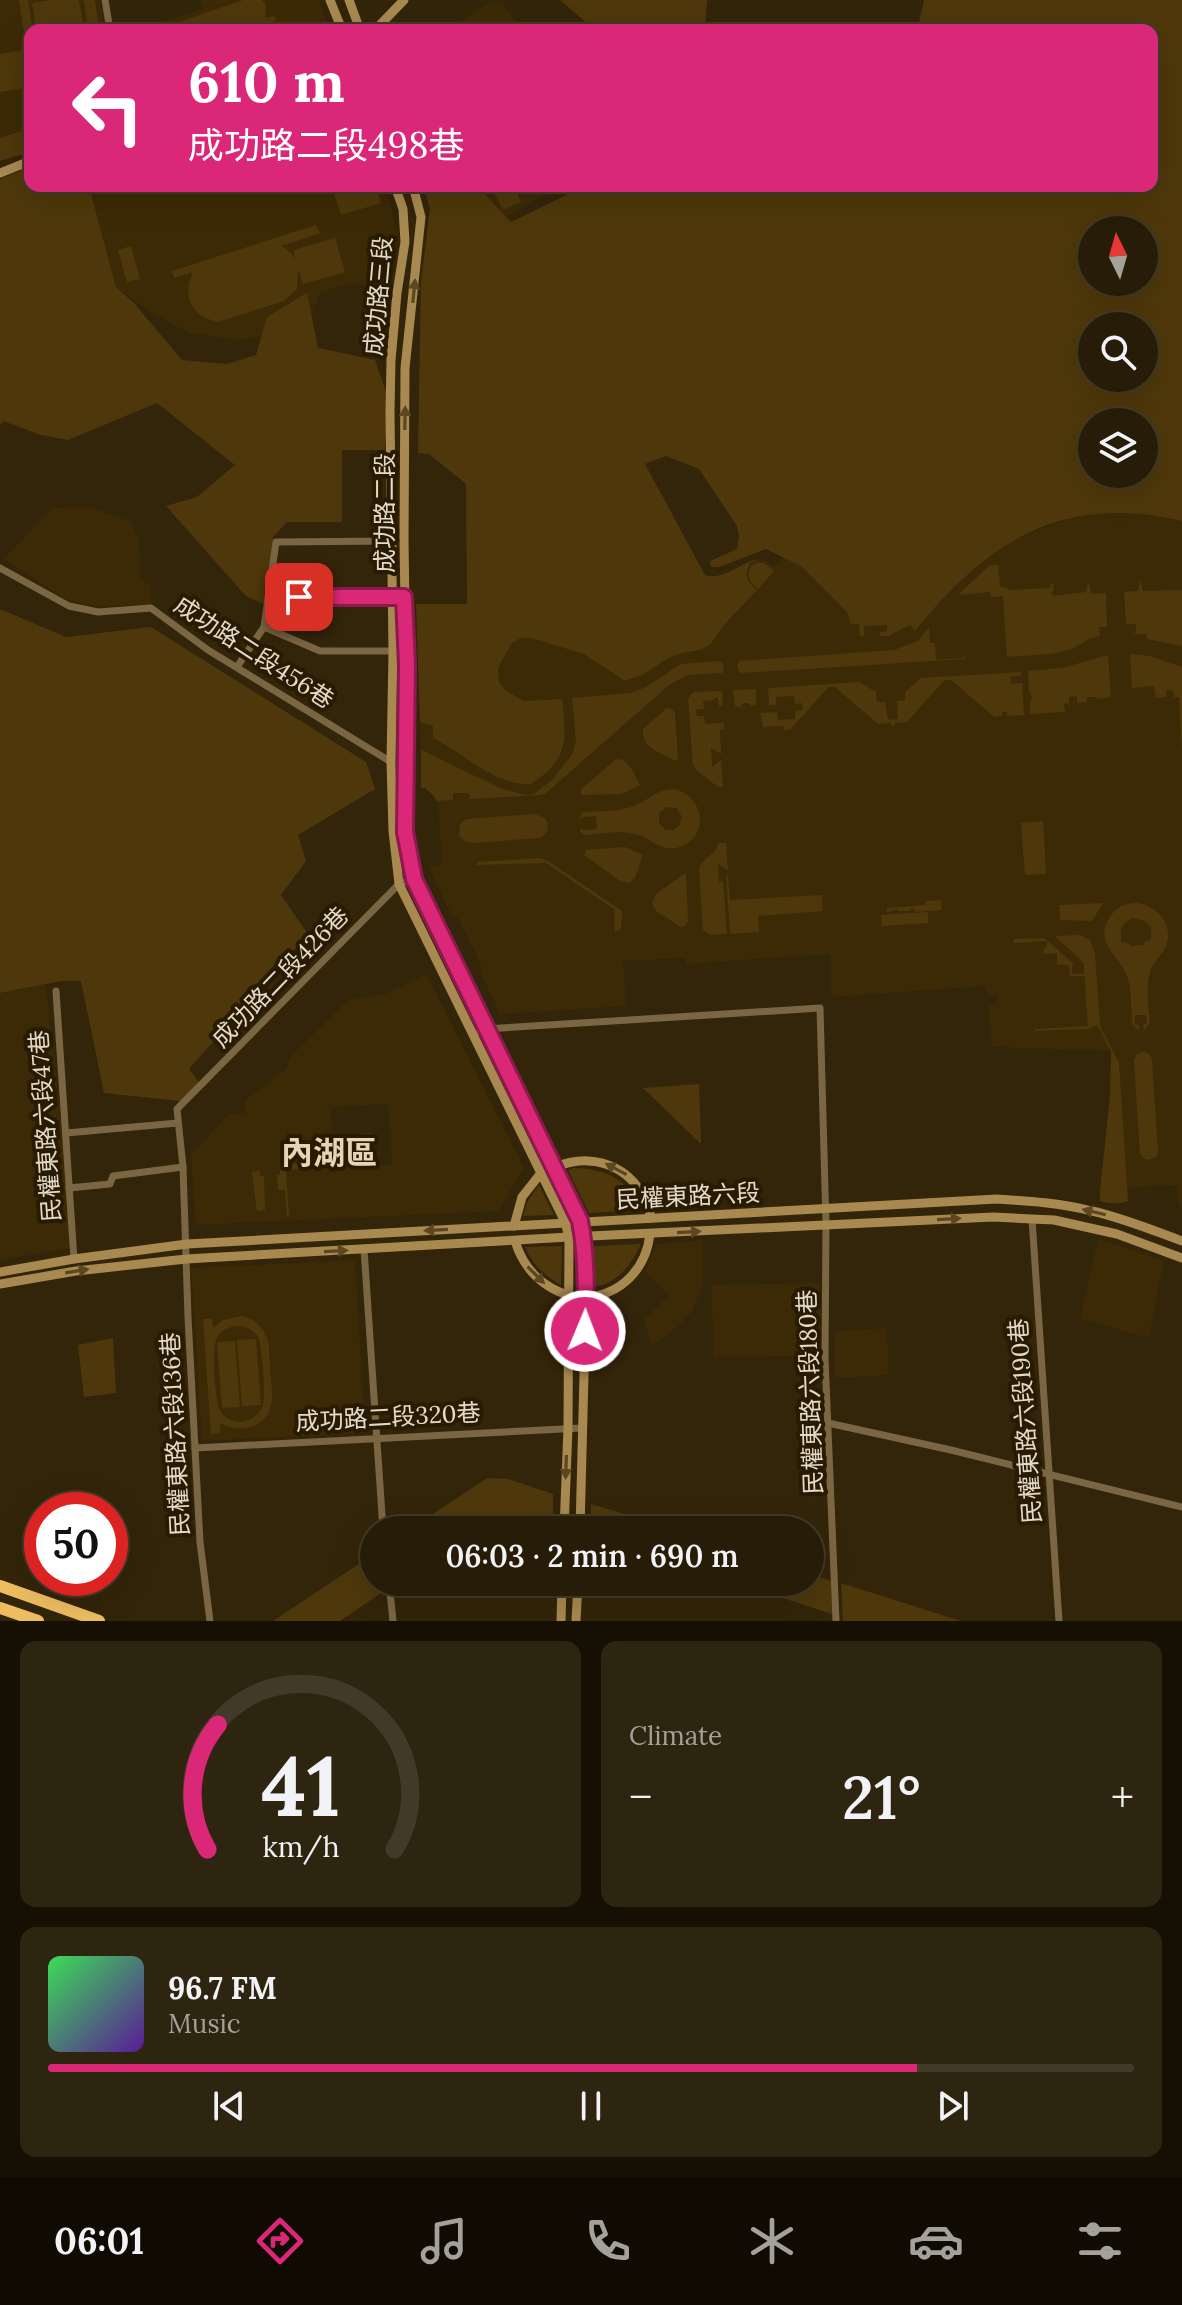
<!DOCTYPE html>
<meta charset="utf-8">
<style>
body{margin:0;font-family:Lora,"Noto Sans TC",serif;background:#2e2511;color:#f1f3f6;height:100vh;display:flex;flex-direction:column;font-size:30px;white-space:nowrap}
*{box-sizing:border-box;margin:0}
p{font-size:26px;color:#a4a19b}
.icon{flex:none;width:44px;height:44px;fill:none;stroke:currentColor;stroke-width:2;stroke-linecap:round;stroke-linejoin:round}
.map{position:relative;height:1621px;overflow:hidden}
.details{display:flex;flex-direction:column;gap:20px;padding:20px;background:#150f04;flex:1}
.details>*{flex:none}
.guide{position:absolute;left:24px;top:24px;width:1134px;height:168px;border-radius:16px;box-shadow:0 8px 32px #0002,0 0 0 2px #423a28;background:#db2777;color:#fff;overflow:hidden}
.needle{width:52px;rotate:355deg}
.controls{position:absolute;left:1078px;top:216px;display:grid;gap:16px}
.controls a{display:grid;place-items:center;width:80px;height:80px;border-radius:50%;background:#261c07;box-shadow:0 8px 32px #0002,0 0 0 2px #423a28;font-size:40px}
.speed{position:absolute;left:24px;top:1492px;display:flex;gap:16px;font-size:40px;font-weight:700;text-align:center}
.speed>*{display:grid;place-content:center;width:104px;height:104px;border-radius:50%;background:#261c07;box-shadow:0 8px 32px #0002,0 0 0 2px #423a28;line-height:1}
.speed .limit{border:12px solid #d22;background:#fff;color:#111}
.pin{position:absolute;display:grid;place-items:center;width:68px;height:68px;color:#fff;margin:-34px;border-radius:16px;box-shadow:0 4px 12px #0006}
.me{position:absolute;width:88px;margin:-44px;rotate:1deg;stroke-linejoin:round;filter:drop-shadow(0 0 6px #0008)}
.turn{display:flex;align-items:center;gap:28px;height:168px;padding:0 32px;font-size:36px}
.turn .icon{width:104px;height:104px;stroke-width:2.5}
.turn b{display:block;font-size:56px;line-height:68px}
.big{font-size:60px;font-weight:600;line-height:1.1}
.details .widget{flex:1;display:flex;flex-direction:column;justify-content:center;gap:12px;min-width:0;padding:0 28px;border-radius:16px;background:#2e2511}
.details .dial{align-items:center;gap:0}
.dial svg{height:208px;overflow:visible;fill:none;stroke:#423a28;stroke-width:7;stroke-linecap:round;text-anchor:middle}
.dial text{fill:#f1f3f6;stroke:none}
.song{display:flex;align-items:center;gap:24px}
.cover{width:96px;height:96px;border-radius:12px;background:linear-gradient(135deg,hsl(130 70% 55%),hsl(270 70% 35%))}
.played{height:8px;border-radius:4px;background:linear-gradient(90deg,#db2777 80%,#423a28 80%)}
.keys{display:flex;justify-content:space-around;direction:ltr}
.heat{display:flex;justify-content:space-between;align-items:center;font-size:44px;direction:ltr}
.details .tiles{flex:1;display:grid;gap:20px;grid-template-columns:1fr 1fr}
.widget:last-child{grid-column:span 2}
.trip{position:absolute;left:360px;top:1516px;width:464px;height:80px;border-radius:40px;background:#261c07;box-shadow:0 8px 32px #0002,0 0 0 2px #423a28;font-weight:600;line-height:80px;text-align:center}
.tab-bar{display:flex;height:128px;justify-content:space-around;align-items:center;background:#0f0b03;color:#a4a19b}
.tab-bar .icon{width:56px;height:56px}
.tab-bar .on{color:#db2777}
.tab-bar b{font-size:36px;color:#f1f3f6}
.map>svg:first-child{display:block}
.built{fill:#3c2a06;fill-rule:evenodd}
.green{fill:#4e380b;fill-rule:evenodd}
.lines{fill:none;stroke-linecap:round;stroke-linejoin:round}
.street{stroke:#7a6643;stroke-width:7}
.secondary{stroke:#a88950;stroke-width:9}
.highway{stroke:#eebd60;stroke-width:12}
.oneway{fill:#5c4721}
.route-casing{stroke:#8e194d;stroke-width:20}
.route{stroke:#db2777;stroke-width:14}
.labels{text-anchor:middle;dominant-baseline:central;stroke-width:8;stroke-linejoin:round;paint-order:stroke}
.street-label{font-size:24px;fill:#e3daca;stroke:#291b01}
.district-label{font-size:32px;font-weight:bold;fill:#e6d4b5;stroke:#291b01}
</style>
<div class="map">
<svg width="1182" height="1621" viewBox="0 0 1182 1621">
<rect width="100%" height="100%" fill="#332509"/>
<g class="built">
<path d="M0 0H100L105 30H30V128L0 138Z"/>
<path d="M201 0H319L330 30H150L149 25 203 9Z"/>
<path d="M501 3 525 30H447L485 5Z"/>
<path d="M89 186H384L392 209 397 238 392 284 343 285 320 293 305 333 264 336 238 340 189 333 149 311 116 287Z"/>
<path d="M473 186H562L496 222Z"/>
<path d="M90 507 130 521 139 539 141 579 151 586V605L95 606 65 599 4 559 52 508Z"/>
<path d="M1127 512 1158 516 1182 521V1208L1179 1205 1176 1185 1126 1188 1112 1098 1111 1051 992 1047 988 1006 997 1005V995H987L986 986 831 997 830 954 686 964 685 958 623 961 626 1006 500 1014 480 971 481 964 458 918 452 916 428 866 442 864 438 801 424 787 421 788 420 722 434 726 433 738 496 775 525 784H531L541 777 556 760 564 747 562 699 524 701 505 690 499 682 498 668 512 643 520 638H531L585 654 625 681 633 679 667 659 682 653 700 650 710 645 724 625 757 590 748 581 745 573 748 566 754 560H766L775 567 784 557 798 563 847 612 933 608 969 571 1015 539 1069 518 1091 514Z"/>
<path d="M426 974 524 1168 498 1211 196 1225 191 1155 228 1115 245 1113V1103L248 1098 284 1071 293 1054 348 1000 385 994ZM388 1104 392 1165 334 1167 331 1107Z"/>
<path d="M46 984 64 1155 71 1248 0 1260V993Z"/>
<path d="M1098 1239 1164 1261 1149 1338 1080 1319Z"/>
<path d="M703 1240V1283L693 1310 679 1326 652 1345 644 1320 669 1295 645 1271 656 1244Z"/>
<path d="M355 1260 365 1433 202 1441 191 1268Z"/>
<path d="M820 1283 821 1356 713 1357 712 1285Z"/>
<path d="M887 1328 889 1375 835 1378V1333L838 1331Z"/>
</g>
<g class="green">
<path d="M19 0H28L33 30H30V72Z"/>
<path d="M50 0H79L84 30H36L32 3Z"/>
<path d="M84 0H95L99 30H88Z"/>
<path d="M243 0H262L266 6 265 18 274 16 277 20 251 30H176L182 21Z"/>
<path d="M560 0H707L705 30H595Z"/>
<path d="M924 0H1182V521C1063 493 987 541 915 631L910 625 888 636H880V632L887 631V625L864 626V636L860 637 859 624H851L847 612 801 566 766 549 719 567H711L710 561 737 549 739 536 737 526 699 469 666 456 645 464 705 575C724 581 739 563 758 559L750 563 746 573 748 581 757 590 724 625 710 645 700 650 682 653 667 659 642 675 625 681 584 654 531 638H521L512 643 498 668 499 682 505 690 524 701 562 699C566 741 570 758 531 784 498 787 461 752 433 738V726L420 722 416 604H467L466 484 429 454 418 453 421 283 430 208 423 186H477L511 222 585 186H1152V30H868L871 24 915 29 918 27ZM1144 230V282H1092V230ZM1144 326V378H1092V326ZM1144 422V474H1092V422Z"/>
<path d="M24 50 30 87 0 92V54Z"/>
<path d="M30 128V152L0 161V138Z"/>
<path d="M30 167V186H89L116 287 133 302 182 360 227 364 256 355 267 317 307 293 318 348 375 360 388 398 385 450H342V522H287L273 537 265 605 246 596 166 506 197 497 235 465 157 403 68 440 41 435 3 421 0 425V179Z"/>
<path d="M376 186 381 203 341 215 332 187Z"/>
<path d="M491 186H513L521 202 503 210Z"/>
<path d="M316 225 320 233 281 246 290 252 295 260 294 250 335 238 345 272 303 284 298 269 297 289 284 301 218 322C191 316 182 296 193 272L174 278 172 271Z"/>
<path d="M131 246 140 279 127 282 118 250Z"/>
<path d="M758 563H764L774 571 758 589 750 581 748 574 752 565Z"/>
<path d="M990 565H998L1000 586 1011 590 1050 588V584L1053 583 1054 590 1051 593 1054 596 1086 592 1088 582 1092 594 1106 593 1107 627H1099L1100 636C1087 638 1077 648 1065 651 1046 656 1026 655 1007 657L1003 596 991 597 990 592 958 595Z"/>
<path d="M1140 580 1143 591 1182 590V646L1147 639V634H1129L1136 633V624H1126L1124 592 1138 591Z"/>
<path d="M0 609 66 637 151 627 366 762 375 789 298 835 306 861 281 895 308 934 189 1069 200 1084 180 1101 104 1093 81 981H61L0 993Z"/>
<path d="M929 627 930 643H935L936 660 964 658 965 655V659L740 673 737 666 739 661 894 650 918 641Z"/>
<path d="M1130 654 1150 656 1182 667V751L1179 697H1174L1173 690 1166 691V697L1156 698 1154 686 1132 688Z"/>
<path d="M1108 655 1111 697 1096 699V697H1087V702L1077 703V696L1069 697V703L1064 704 1065 712 1030 714V702L1033 698 1029 691 1028 671 1062 668Z"/>
<path d="M721 661 724 666 722 673 688 675 669 685 546 793 540 795 470 799 469 793H453V800L436 801 435 797 425 788H421V750L502 789 525 795 534 794 553 779 573 753 576 740 572 698 630 693 646 687 681 664Z"/>
<path d="M1021 672V675L1010 677 1011 684 1022 683 1024 715 1007 716V712H1002V716L994 717 951 680H945L941 684 907 722 895 723 894 726H891V723L878 724 835 687H828L825 691 791 729 784 730 783 726 763 727 760 713 777 712 778 720 795 719V711L803 710 802 703 795 704 794 696 776 697V705H769L768 688 859 682 876 692 877 702H885L888 720 898 719 897 701 905 700V692L921 678Z"/>
<path d="M756 689V705L752 706 748 703H743L740 707 735 706 733 690Z"/>
<path d="M722 691 723 706H719L718 698H714L713 700 703 701 704 709 696 710 697 716H704L705 724 724 723V729L720 730 721 754 711 748 712 767 721 760 723 787H718L696 770 693 765 688 699 693 692Z"/>
<path d="M667 708 672 709 675 713 678 759 676 761C661 753 641 749 643 729Z"/>
<path d="M618 759C631 761 634 775 640 785L621 794 581 795V789L615 760Z"/>
<path d="M675 789C706 797 710 841 676 848 659 851 650 837 635 834 619 830 600 834 584 835L580 832V828L584 830 597 829 596 816 583 817 579 819 582 812C598 811 618 812 634 806 649 800 657 789 675 789ZM667 807 677 808 682 817 679 826 673 830H666L659 823V813Z"/>
<path d="M535 814 545 818C550 826 548 834 540 838L472 843 464 841 459 835 460 824 466 819Z"/>
<path d="M1043 821 1046 874 1025 875 1021 823Z"/>
<path d="M718 843H726L728 870 718 864 719 883 723 880 727 934 710 935 703 930 699 868C703 858 716 855 718 843Z"/>
<path d="M625 847 643 855 635 878 629 883 620 881 584 855 586 850Z"/>
<path d="M540 858 548 861 622 911 621 929 615 932 614 909 546 863 477 865V862Z"/>
<path d="M684 874H686L688 921 685 926 681 927 656 911 652 903 656 894Z"/>
<path d="M726 876H728L730 900 822 895 823 911 758 916 759 932 730 934Z"/>
<path d="M941 900 942 910 915 912 914 908H911V911H898V909L887 912V908L926 905V901Z"/>
<path d="M1103 903 1092 921 1060 920 1059 905Z"/>
<path d="M1137 903C1160 906 1176 928 1164 950 1159 958 1153 963 1150 972 1145 988 1149 1007 1150 1023L1144 1030 1143 1025 1147 1024 1146 1015H1135V1025H1139V1031L1132 1024C1131 1010 1132 993 1128 979 1122 957 1092 943 1110 917 1116 907 1126 903 1137 903ZM1133 918 1143 920 1151 927V940L1144 942V945L1130 946 1129 943 1121 942V928L1127 921Z"/>
<path d="M928 912V923L882 926 881 915Z"/>
<path d="M1080 935 1090 940 1095 954 1100 1026 1119 1063 1128 1201C1118 1204 1110 1204 1100 1201V1191L1110 1095 1111 1051 1097 1025 1089 1029 1035 1031V1029L1088 1026 1086 1001 1084 999 1086 998 1085 976H1070L1069 965H1057V953L1044 954V948L1047 947V941L1014 943V939L1044 938 1074 964 1072 965V974H1084V963L1055 936Z"/>
<path d="M1143 1052 1149 1054 1152 1059 1158 1152 1156 1157 1149 1160 1143 1158 1140 1153 1134 1060 1137 1054Z"/>
<path d="M699 1084 701 1144 643 1088Z"/>
<path d="M373 1133V1139L358 1140 350 1148 341 1149 340 1135Z"/>
<path d="M350 1154 351 1167 286 1170 289 1216H287L285 1190H278L277 1175H280V1170L291 1167V1164L333 1162V1155Z"/>
<path d="M574 1168C605 1169 629 1178 640 1210L589 1213 568 1170Z"/>
<path d="M260 1171V1176H264L265 1210 257 1211 252 1172Z"/>
<path d="M539 1185 554 1215 523 1216 527 1202Z"/>
<path d="M641 1244C631 1265 618 1283 594 1287V1246Z"/>
<path d="M562 1246 561 1285C544 1275 533 1265 525 1247Z"/>
<path d="M242 1316C253 1319 261 1325 266 1335 270 1345 269 1357 270 1367 270 1379 274 1393 271 1405 266 1430 237 1433 220 1423V1433L211 1434 203 1319H212L213 1328 223 1320ZM237 1326C245 1326 253 1329 258 1337 262 1344 266 1395 263 1404 261 1414 251 1421 241 1422 233 1422 224 1418 220 1411 215 1402 211 1347 217 1338 221 1330 228 1327 237 1326Z"/>
<path d="M113 1338 116 1393 84 1397 78 1345Z"/>
<path d="M256 1339 261 1405 242 1406 237 1340Z"/>
<path d="M235 1341 240 1407 222 1408 217 1342Z"/>
<path d="M487 1478 508 1479 553 1494V1530L496 1514 472 1530H409Z"/>
<path d="M591 1504 651 1522V1530H591Z"/>
<path d="M374 1554V1582H397L340 1621H273Z"/>
<path d="M810 1574 831 1581 832 1614 733 1582H810Z"/>
<path d="M841 1583 961 1621H843Z"/>
</g>
<g class="lines">
<g class="street">
<path d="M105 0 110 30"/>
<path d="M0 568 69 606 98 612 151 608 208 650 391 762"/>
<path d="M268 598 394 597"/>
<path d="M264 627 320 651H406"/>
<path d="M237 667 264 627 276 542 391 541"/>
<path d="M56 991 74 1259"/>
<path d="M473 1035 486 1029 820 1008 826 1225 825 1358 836 1621"/>
<path d="M66 1133 178 1123"/>
<path d="M69 1188 110 1184 113 1176 183 1167"/>
<path d="M1032 1219 1059 1621"/>
<path d="M364 1249 383 1530"/>
<path d="M828 1423 951 1450 1182 1507"/>
<path d="M195 1448 582 1428"/>
<path d="M389 1582 393 1621"/>
<path d="M210 1621 200 1542 188 1317 183 1167 177 1109 399 884 414 879"/>
</g>
<g class="secondary">
<path d="M330 0 342 30"/>
<path d="M349 0 360 30"/>
<path d="M375 30 404 0"/>
<path d="M0 173 30 161"/>
<path d="M395 186 403 209 405 242 397 293 391 360 390 412 393 652 391 762 393 831 399 884 565 1222 569 1237 568 1428 564 1530"/>
<path d="M413 186 421 217 405 368 404 540 407 737 405 832 414 879 580 1221 583 1237 586 1297 580 1530"/>
<path d="M556 1167C599 1149 642 1172 651 1218"/>
<path d="M514 1226 522 1197 541 1173"/>
<path d="M515 1241C524 1270 542 1287 570 1296"/>
<path d="M0 1272 74 1259 187 1244 997 1199C1029 1201 1060 1203 1092 1211 1123 1218 1152 1230 1182 1241"/>
<path d="M0 1284 76 1271 186 1259 569 1237 993 1217 1054 1220 1117 1234 1182 1258"/>
<path d="M586 1297C621 1295 646 1269 650 1234"/>
<path d="M561 1621 562 1582"/>
<path d="M576 1621 578 1582"/>
</g>
<g class="highway">
<path d="M0 1586 99 1621"/>
<path d="M0 1608 38 1621"/>
</g>
</g>
<defs><path id="oneway-solid" d="M-6-.8H1V-3.2L6.5 0L1 3.2V.8H-6Z" transform="scale(2)"/></defs>
<g class="oneway">
<use href="#oneway-solid" transform="translate(414 291) rotate(-84)"/>
<use href="#oneway-solid" transform="translate(405 418) rotate(-89)"/>
<use href="#oneway-solid" transform="translate(616 1169) rotate(-152)"/>
<use href="#oneway-solid" transform="translate(1094 1212) rotate(-167)"/>
<use href="#oneway-solid" transform="translate(949 1219) rotate(-3)"/>
<use href="#oneway-solid" transform="translate(436 1230) rotate(177)"/>
<use href="#oneway-solid" transform="translate(689 1232) rotate(-3)"/>
<use href="#oneway-solid" transform="translate(336 1251) rotate(-3)"/>
<use href="#oneway-solid" transform="translate(77 1271) rotate(-9)"/>
<use href="#oneway-solid" transform="translate(536 1275) rotate(45)"/>
<use href="#oneway-solid" transform="translate(566 1467) rotate(92)"/>
</g>
<g class="lines">
<g class="route-casing">
<path id="route" d="M299 597H404L407 665 405 832 414 879 580 1221C587 1257 586 1295 585 1331"/>
</g>
<use href="#route" class="route"/>
</g>
<g class="labels">
<g class="street-label">
<text transform="translate(378 296) rotate(-85)">成功路三段</text>
<text transform="translate(384 513) rotate(-90)">成功路二段</text>
<text transform="translate(254 652) rotate(33)">成功路二段456巷</text>
<text transform="translate(280 977) rotate(-46)">成功路二段426巷</text>
<text transform="translate(45 1126) rotate(-94)">民權東路六段47巷</text>
<text transform="translate(688 1196) rotate(-3)">民權東路六段</text>
<text transform="translate(810 1392) rotate(-92)">民權東路六段180巷</text>
<text transform="translate(388 1417) rotate(-3)">成功路二段320巷</text>
<text transform="translate(1025 1421) rotate(-94)">民權東路六段190巷</text>
<text transform="translate(175 1434) rotate(-93)">民權東路六段136巷</text>
</g>
<g class="district-label">
<text x="329" y="1152">內湖區</text>
</g>
</g>
</svg>
<div class="controls">
<a><svg class="needle" viewBox="-14 -14 28 28"><path d="M0-13l5 13h-10z" fill="#e53935"/><path d="M0 13l5-13h-10z" fill="#a4a19b"/></svg></a>
<a><svg class="icon" aria-label="search" viewBox="0 0 24 24"><circle cx="10" cy="10" r="6"/><path d="M15 15l6 6"/></svg></a>
<a><svg class="icon" aria-label="layers" viewBox="0 0 24 24"><path d="M12 4l9 5-9 5-9-5zM3 14l9 5 9-5"/></svg></a>
</div>
<div class="speed"><div class="limit">50</div></div>
<div class="pin" style="left:299px;top:597px;background:#d93025"><svg class="icon" aria-label="arrive" viewBox="0 0 24 24"><path d="M6 21V4h12l-3 4 3 4H6"/></svg></div>
<svg class="me" style="left:585px;top:1331px" viewBox="-20 -20 40 40"><circle r="17" fill="#db2777" stroke="#fff" stroke-width="3"/><path d="M0-11L8 9 0 5-8 9z" fill="#fff"/></svg>
<div class="trip">06:03 · 2 min · 690 m</div>
<div class="guide">
<div class="turn"><svg class="icon" aria-label="left" viewBox="0 0 24 24"><path d="M17 20v-9H6M10 6l-5 5 5 5"/></svg><div><b>610 m</b>成功路二段498巷</div></div>
</div>
</div>
<section class="details">
<div class="tiles">
<div class="widget dial"><svg viewBox="0 0 100 80">
<path d="M14 69A42 42 0 1 1 86 69"/>
<path d="M14 69A42 42 0 0 1 18 21" stroke="#db2777"/>
<text x="50" y="56" font-size="32" font-weight="700">41</text>
<text x="50" y="72" font-size="11">km/h</text>
</svg></div>
<div class="widget"><p>Climate</p>
<div class="heat"><a>−</a><b class="big">21°</b><a>+</a></div>
</div>
<div class="widget">
<div class="song"><i class="cover"></i><div><b>96.7 FM</b><p>Music</p></div></div>
<div class="played"></div>
<div class="keys"><svg class="icon" aria-label="previous" viewBox="0 0 24 24"><path d="M18 5L8 12l10 7zM5 5v14"/></svg><svg class="icon" aria-label="pause" viewBox="0 0 24 24"><path d="M8 5v14M16 5v14"/></svg><svg class="icon" aria-label="next" viewBox="0 0 24 24"><path d="M6 5l10 7-10 7zM19 5v14"/></svg></div>
</div>
</div>
</section>
<nav class="tab-bar">
<b>06:01</b>
<svg class="icon on" aria-label="directions" viewBox="0 0 24 24"><path d="M12 3l9 9-9 9-9-9zM9 14v-3h6M13 9l2 2-2 2"/></svg>
<svg class="icon" aria-label="music" viewBox="0 0 24 24"><path d="M9 18V5l10-2v13"/><circle cx="6" cy="18" r="3"/><circle cx="16" cy="16" r="3"/></svg>
<svg class="icon" aria-label="phone" viewBox="0 0 24 24"><path d="M5 4h4l2 5-3 2q2 4 5 5l2-3 5 2v4C11 20 4 13 5 4z"/></svg>
<svg class="icon" aria-label="climate" viewBox="0 0 24 24"><path d="M12 3v18M4 7l16 10M4 17L20 7"/></svg>
<svg class="icon" aria-label="car" viewBox="0 0 24 24"><path d="M5 17H2v-5l4-1 3-4h7l3 4 3 1v5h-3M9 17h6M6 11h13"/><circle cx="7" cy="17" r="2"/><circle cx="17" cy="17" r="2"/></svg>
<svg class="icon" aria-label="filters" viewBox="0 0 24 24"><path d="M4 7h16M4 17h16"/><circle cx="9" cy="7" r="2"/><circle cx="15" cy="17" r="2"/></svg>
</nav>
